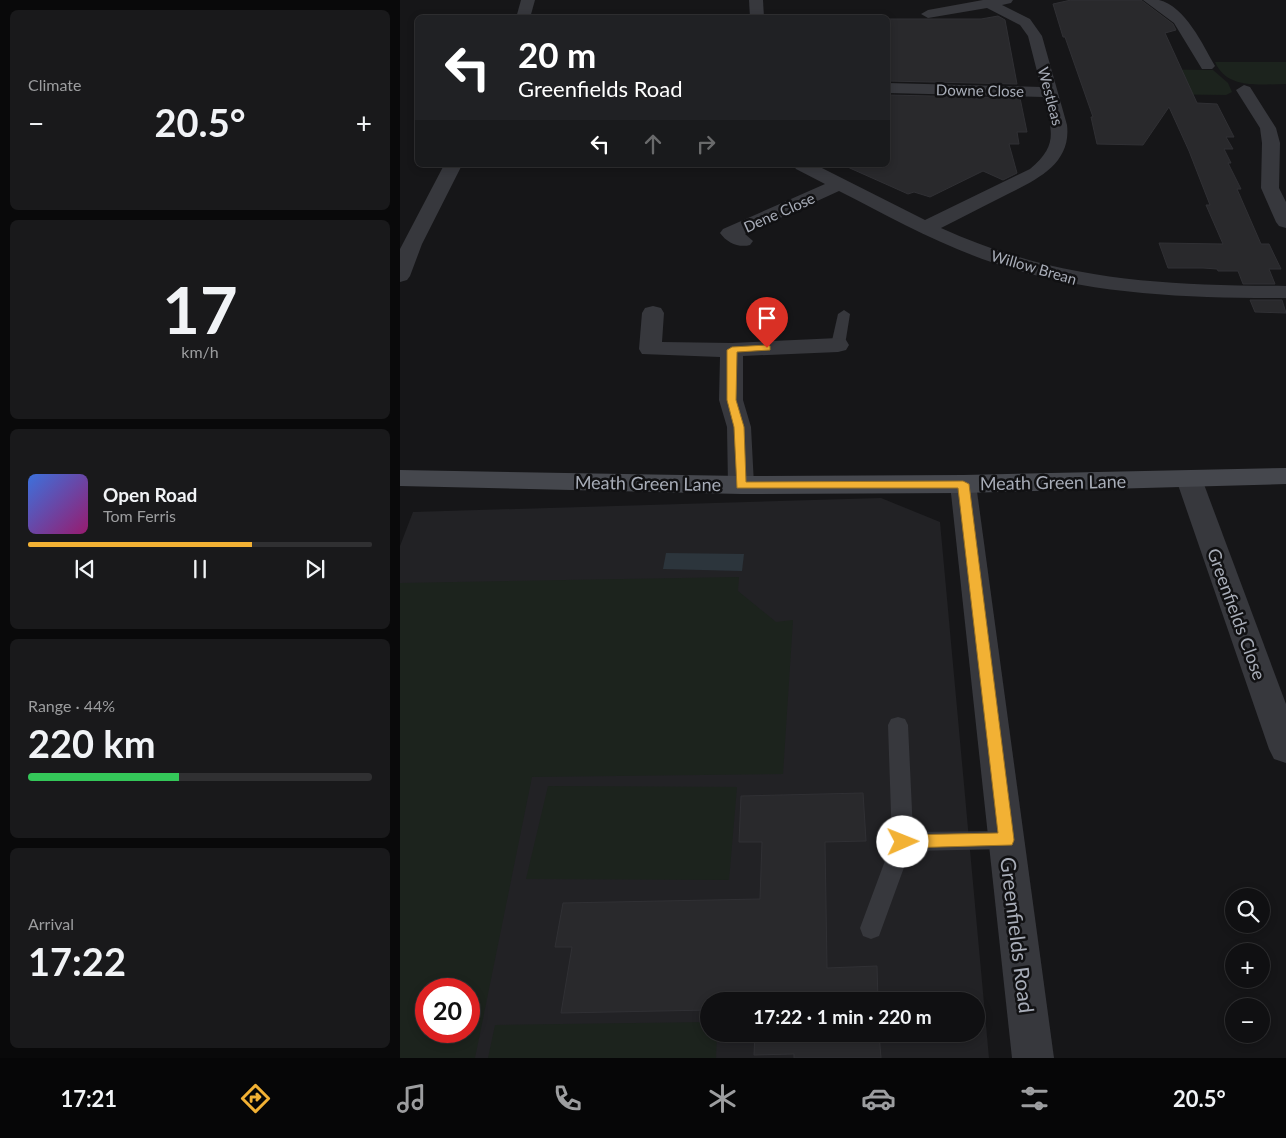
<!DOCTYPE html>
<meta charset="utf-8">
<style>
body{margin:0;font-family:Lato,sans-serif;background:#19191b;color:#f1f3f6;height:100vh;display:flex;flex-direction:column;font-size:19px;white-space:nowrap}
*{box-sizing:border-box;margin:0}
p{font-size:16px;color:#9c9d9f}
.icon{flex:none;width:28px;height:28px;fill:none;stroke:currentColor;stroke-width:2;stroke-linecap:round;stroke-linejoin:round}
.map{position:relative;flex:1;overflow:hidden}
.sheet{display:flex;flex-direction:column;gap:10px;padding:10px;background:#09090a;width:400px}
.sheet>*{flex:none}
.top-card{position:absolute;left:15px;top:15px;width:475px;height:152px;border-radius:8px;box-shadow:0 2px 8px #0003,0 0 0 1px #303032;background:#202124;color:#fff;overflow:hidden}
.controls{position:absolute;left:825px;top:888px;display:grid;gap:10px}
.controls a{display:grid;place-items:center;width:45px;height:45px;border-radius:50%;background:#101012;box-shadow:0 2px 8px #0003,0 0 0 1px #303032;font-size:25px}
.speed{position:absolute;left:15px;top:978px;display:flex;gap:10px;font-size:25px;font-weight:700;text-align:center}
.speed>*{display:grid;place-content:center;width:65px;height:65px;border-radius:50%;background:#101012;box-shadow:0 2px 8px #0003,0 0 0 1px #303032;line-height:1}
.speed .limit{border:8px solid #d22;background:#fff;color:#111}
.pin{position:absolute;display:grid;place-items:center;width:42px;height:42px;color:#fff;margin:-51px -21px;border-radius:50% 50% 50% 0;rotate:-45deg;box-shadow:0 0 5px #0007}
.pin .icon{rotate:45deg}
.me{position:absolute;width:55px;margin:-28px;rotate:89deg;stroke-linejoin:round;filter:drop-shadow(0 0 4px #0008)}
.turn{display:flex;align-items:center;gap:18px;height:105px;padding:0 20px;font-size:22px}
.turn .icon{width:65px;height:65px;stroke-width:2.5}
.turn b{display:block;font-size:35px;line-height:42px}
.lanes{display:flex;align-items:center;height:48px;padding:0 20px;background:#0003;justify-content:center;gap:25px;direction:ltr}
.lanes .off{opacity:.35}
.big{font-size:38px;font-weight:700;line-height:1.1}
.sheet .card{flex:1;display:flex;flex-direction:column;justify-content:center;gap:8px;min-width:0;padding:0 18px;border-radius:8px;background:#19191b}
.sheet .dial{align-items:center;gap:0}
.dial b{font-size:65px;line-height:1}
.song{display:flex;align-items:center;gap:15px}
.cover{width:60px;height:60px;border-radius:8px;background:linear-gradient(135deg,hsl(220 70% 55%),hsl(320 70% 35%))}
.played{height:5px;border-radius:2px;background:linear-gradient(90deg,#f2b134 65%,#303032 65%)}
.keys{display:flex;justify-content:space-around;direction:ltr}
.heat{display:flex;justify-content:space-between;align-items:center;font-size:28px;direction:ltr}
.charge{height:8px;border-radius:4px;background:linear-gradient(90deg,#34c759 44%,#303032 0)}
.trip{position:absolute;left:300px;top:992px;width:285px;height:50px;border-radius:25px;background:#101012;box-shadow:0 2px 8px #0003,0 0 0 1px #303032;font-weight:700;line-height:50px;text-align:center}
.dock{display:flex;height:80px;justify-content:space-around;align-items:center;background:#060607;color:#9c9d9f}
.dock .icon{width:35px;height:35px}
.dock .active{color:#f2b134}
.dock b{font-size:22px;color:#f1f3f6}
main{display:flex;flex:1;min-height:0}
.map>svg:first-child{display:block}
.built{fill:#222225;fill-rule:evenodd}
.green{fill:#1c231d;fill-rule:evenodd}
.water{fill:#2c353c}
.building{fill:#29292c;stroke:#303034}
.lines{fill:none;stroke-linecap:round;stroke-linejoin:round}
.lane{fill:#37383d;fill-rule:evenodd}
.street{fill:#37383d;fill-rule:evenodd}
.secondary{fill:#45474d;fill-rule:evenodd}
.route{fill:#f2b134;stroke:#9d7322}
.labels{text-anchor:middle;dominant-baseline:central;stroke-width:5;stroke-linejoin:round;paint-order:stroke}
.far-street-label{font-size:15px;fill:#a8adb8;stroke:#111113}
.street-label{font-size:18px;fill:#a8adb8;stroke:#111113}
.near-street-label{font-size:21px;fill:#a8adb8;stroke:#111113}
</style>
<main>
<section class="sheet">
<div class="card"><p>Climate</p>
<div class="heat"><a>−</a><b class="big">20.5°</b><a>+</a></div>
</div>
<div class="card dial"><b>17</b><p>km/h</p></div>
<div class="card">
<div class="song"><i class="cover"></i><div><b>Open Road</b><p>Tom Ferris</p></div></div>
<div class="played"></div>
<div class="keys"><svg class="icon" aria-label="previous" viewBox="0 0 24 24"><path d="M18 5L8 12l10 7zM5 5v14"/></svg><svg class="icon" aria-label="pause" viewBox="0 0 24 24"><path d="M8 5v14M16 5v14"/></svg><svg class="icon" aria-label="next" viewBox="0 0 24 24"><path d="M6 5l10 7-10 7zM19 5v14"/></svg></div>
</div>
<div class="card"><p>Range · 44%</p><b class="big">220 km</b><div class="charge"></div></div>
<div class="card"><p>Arrival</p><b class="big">17:22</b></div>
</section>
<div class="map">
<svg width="886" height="1058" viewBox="0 0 886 1058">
<rect width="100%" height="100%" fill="#161618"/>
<path class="built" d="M481 498 540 522 589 1058H0V546L13 512ZM26 989H69V1031H26ZM309 1001H576V1034H309Z"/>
<g class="green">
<path d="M815 62H886V84C860 84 827 90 815 62Z"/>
<path d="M730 69 813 70 828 83 832 92 826 95 739 94Z"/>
<path d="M339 577 338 591 376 622 393 620 383 774 132 777 75 1058H0V583ZM26 989H69V1031H26Z"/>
<path d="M148 786 337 787 329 880 126 879Z"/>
<path d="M309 1022V1034H317L316 1058H88L95 1025Z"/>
</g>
<path class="water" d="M266 553 344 554 342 571 263 569Z"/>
<g class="building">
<path d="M671 0H741L773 24 776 30 765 33 797 103 817 104 834 137H826L833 149H824L831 163H828L841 189H837L861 244H869L881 269H869L875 284H843L838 271H818L817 269 803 268H768L759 243 823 244 806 205H810L789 151 769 107 743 145 697 144 691 117H693L665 37H663L653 4Z"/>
<path d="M598 16 605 20 617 84 488 81V19H581Z"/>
<path d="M488 95 620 98 627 132H617L619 144H609L617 173 603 180 583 171 530 197 514 192 508 194 443 165H488Z"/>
<path d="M850 300H882L886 313 855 312Z"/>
<path d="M463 793 466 841 425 842 427 968 477 966 478 1001H309V1010L161 1013 172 947H155L163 903 360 899 362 842H339L341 796Z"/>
<path d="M355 1034H479L481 1058H394V1054L354 1055Z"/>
</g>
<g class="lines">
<g class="lane">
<path d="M444 310 450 314 445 345 438 349 431 345 438 314Z"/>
<path d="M498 717 505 719 508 725 513 832 606 831 613 833 617 840 613 847 606 849 510 851 479 936 471 939 463 936 460 928 492 842 488 725 491 719Z"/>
</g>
<g class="street">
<path d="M121 0H135L130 18H116Z"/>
<path d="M349 0H363L364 18H350Z"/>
<path d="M583 0H613L611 3 602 5 630 19 642 36 667 125C672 167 631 182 600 198 580 208 561 218 541 228 658 281 760 285 886 286V298C787 298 688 295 594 263 540 245 490 217 439 191L345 234 353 241 350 245C339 248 327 243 320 233L323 229 425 184 396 169 393 165H416L525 220 630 169C659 145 652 130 643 97L488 93V83L641 87 628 36 620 25 587 8 528 18 521 14 528 10Z"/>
<path d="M743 0C748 0 755 0 759 0 785 6 803 45 815 66L812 69H802L774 23Z"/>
<path d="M844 85 850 87 876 128 880 143 879 188 886 202V228L879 226 876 222 861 188 862 143 860 128 836 90Z"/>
<path d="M44 165H62L22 244 10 276 7 280 0 282V249Z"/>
<path d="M253 306 261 308 264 313 262 342 332 343 438 338 446 340 449 345 446 350 438 352 343 356V400L351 427 354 485 350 491 341 494 332 491 328 485 327 427 319 400 320 357 242 354 239 349 242 313 245 308Z"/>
<path d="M789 471 798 473 802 479 886 704V763L874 759 869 749 776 479 780 473Z"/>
<path d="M563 475 572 478 576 484 654 1058H612L550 484 554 478Z"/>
</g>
<path class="secondary" d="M886 468V484L563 493 341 494 0 486V470L341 476 563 475Z"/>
</g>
<path class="route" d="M367 345 370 346V350L337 352 336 400 344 427 346 482 563 481 569 484 614 840 612 845 503 848 498 846 496 842 498 837 503 835 598 833 558 488H337L334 427 327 400V350L332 347Z"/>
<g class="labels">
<g class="far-street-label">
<text transform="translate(580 90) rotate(1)">Downe Close</text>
<text transform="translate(651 96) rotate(75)">Westleas</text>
<text transform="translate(379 212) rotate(-24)">Dene Close</text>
<text transform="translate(634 267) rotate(16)">Willow Brean</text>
</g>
<g class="street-label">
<text transform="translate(653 482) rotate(-1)">Meath Green Lane</text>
<text transform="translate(248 483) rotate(1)">Meath Green Lane</text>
<text transform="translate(837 614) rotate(70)">Greenfields Close</text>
</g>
<g class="near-street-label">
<text transform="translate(618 935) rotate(83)">Greenfields Road</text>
</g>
</g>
</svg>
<div class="controls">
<a><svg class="icon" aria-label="search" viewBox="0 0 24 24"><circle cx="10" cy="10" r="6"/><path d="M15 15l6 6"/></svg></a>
<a>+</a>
<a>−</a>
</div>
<div class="speed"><div class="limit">20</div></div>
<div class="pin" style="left:367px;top:348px;background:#d93025"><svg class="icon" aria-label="arrive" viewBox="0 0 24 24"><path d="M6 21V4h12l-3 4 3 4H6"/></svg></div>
<svg class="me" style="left:503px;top:842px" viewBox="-20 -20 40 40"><circle r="19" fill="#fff"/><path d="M0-13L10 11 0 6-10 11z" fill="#f2b134"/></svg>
<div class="trip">17:22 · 1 min · 220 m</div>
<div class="top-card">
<div class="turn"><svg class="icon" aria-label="left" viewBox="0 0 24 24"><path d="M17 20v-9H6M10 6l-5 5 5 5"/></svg><div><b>20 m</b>Greenfields Road</div></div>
<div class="lanes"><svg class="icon" aria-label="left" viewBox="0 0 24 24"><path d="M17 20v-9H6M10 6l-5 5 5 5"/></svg><svg class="icon off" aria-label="ahead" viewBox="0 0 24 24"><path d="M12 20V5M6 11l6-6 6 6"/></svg><svg class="icon off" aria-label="right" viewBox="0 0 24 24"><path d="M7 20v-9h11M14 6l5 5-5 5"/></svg></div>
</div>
</div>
</main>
<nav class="dock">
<b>17:21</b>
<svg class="icon active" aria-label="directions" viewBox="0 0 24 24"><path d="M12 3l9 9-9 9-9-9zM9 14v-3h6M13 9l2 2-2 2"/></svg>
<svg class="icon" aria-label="music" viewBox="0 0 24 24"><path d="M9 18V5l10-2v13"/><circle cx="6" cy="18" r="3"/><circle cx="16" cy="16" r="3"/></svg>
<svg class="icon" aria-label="phone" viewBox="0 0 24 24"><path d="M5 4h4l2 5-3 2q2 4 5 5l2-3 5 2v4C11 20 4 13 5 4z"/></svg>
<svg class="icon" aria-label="climate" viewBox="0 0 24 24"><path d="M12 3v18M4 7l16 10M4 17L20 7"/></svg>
<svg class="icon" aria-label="car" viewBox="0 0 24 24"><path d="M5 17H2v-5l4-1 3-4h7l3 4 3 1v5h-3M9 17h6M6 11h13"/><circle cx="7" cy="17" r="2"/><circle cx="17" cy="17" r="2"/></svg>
<svg class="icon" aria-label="filters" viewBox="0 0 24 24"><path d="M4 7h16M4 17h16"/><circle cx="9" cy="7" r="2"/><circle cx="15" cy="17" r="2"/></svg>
<b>20.5°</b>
</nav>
